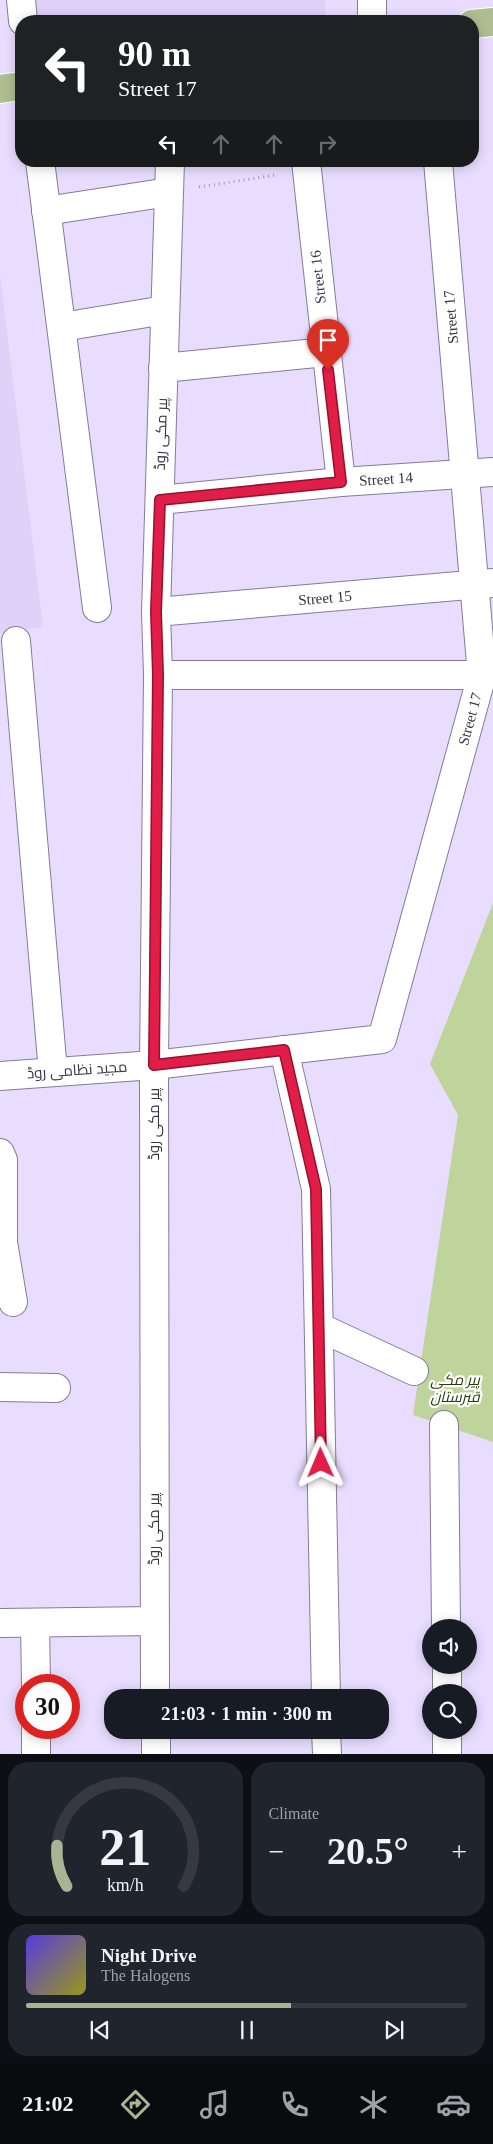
<!DOCTYPE html>
<meta charset="utf-8">
<style>
body{margin:0;font-family:"Times New Roman",Cairo,serif;background:#20242c;color:#f1f3f6;height:100vh;display:flex;flex-direction:column;font-size:19px;white-space:nowrap}
*{box-sizing:border-box;margin:0}
p{font-size:16px;color:#9ea1a6}
.icon{flex:none;width:28px;height:28px;fill:none;stroke:currentColor;stroke-width:2;stroke-linecap:round;stroke-linejoin:round}
.map{position:relative;height:1754px;overflow:hidden}
.sheet{display:flex;flex-direction:column;gap:8px;padding:8px;background:#0d0f14;flex:1}
.sheet>*{flex:none}
.guide{position:absolute;left:15px;top:15px;width:464px;height:152px;border-radius:20px;box-shadow:0 2px 12px #0003;background:#202124;color:#fff;overflow:hidden}
.tools{position:absolute;left:422px;top:1619px;display:grid;gap:10px}
.tools a{display:grid;place-items:center;width:55px;height:55px;border-radius:50%;background:#171b24;box-shadow:0 2px 12px #0003;font-size:25px}
.speed{position:absolute;left:15px;top:1674px;display:flex;gap:10px;font-size:25px;font-weight:700;text-align:center}
.speed>*{display:grid;place-content:center;width:65px;height:65px;border-radius:50%;background:#171b24;box-shadow:0 2px 12px #0003;line-height:1}
.speed .limit{border:8px solid #d22;background:#fff;color:#111}
.pin{position:absolute;display:grid;place-items:center;width:42px;height:42px;color:#fff;margin:-51px -21px;border-radius:50% 50% 50% 0;rotate:-45deg;box-shadow:0 0 5px #0007}
.pin .icon{rotate:45deg}
.me{position:absolute;width:55px;margin:-28px;rotate:359deg;stroke-linejoin:round;filter:drop-shadow(0 0 4px #0008)}
.turn{display:flex;align-items:center;gap:18px;height:105px;padding:0 20px;font-size:22px}
.turn .icon{width:65px;height:65px;stroke-width:2.5}
.turn b{display:block;font-size:35px;line-height:42px}
.lanes{display:flex;align-items:center;height:48px;padding:0 20px;background:#0003;justify-content:center;gap:25px;direction:ltr}
.lanes .off{opacity:.35}
.big{font-size:38px;font-weight:800;line-height:1.1}
.sheet .tile{flex:1;display:flex;flex-direction:column;justify-content:center;gap:8px;min-width:0;padding:0 18px;border-radius:20px;background:#20242c}
.sheet .dial{align-items:center;gap:0}
.dial svg{height:130px;overflow:visible;fill:none;stroke:#363941;stroke-width:7;stroke-linecap:round;text-anchor:middle}
.dial text{fill:#f1f3f6;stroke:none}
.song{display:flex;align-items:center;gap:15px}
.cover{width:60px;height:60px;border-radius:8px;background:linear-gradient(135deg,hsl(250 70% 55%),hsl(60 70% 35%))}
.played{height:5px;border-radius:2px;background:linear-gradient(90deg,#a9b592 60%,#363941 60%)}
.keys{display:flex;justify-content:space-around;direction:ltr}
.heat{display:flex;justify-content:space-between;align-items:center;font-size:28px;direction:ltr}
.sheet .tiles{flex:1;display:grid;gap:8px;grid-template-columns:1fr 1fr}
.tile:last-child{grid-column:span 2}
.trip{position:absolute;left:104px;top:1689px;width:285px;height:50px;border-radius:20px;background:#171b24;box-shadow:0 2px 12px #0003;font-weight:800;line-height:50px;text-align:center}
.dock{display:flex;height:80px;justify-content:space-around;align-items:center;background:#090b0e;color:#9ea1a6}
.dock .icon{width:35px;height:35px}
.dock .selected{color:#a9b592}
.dock b{font-size:22px;color:#f1f3f6}
.map>svg:first-child{display:block}
.built{fill:#dfd1f8}
.green{fill:#bfd49a}
.lines{fill:none;stroke-linecap:round;stroke-linejoin:round}
.minor-casing{stroke:#857b99;stroke-width:30}
.major-casing{stroke:#fff;stroke-width:30}
.path{stroke:#a29ab3;stroke-width:3;stroke-dasharray:1 4;stroke-linecap:butt}
.minor{stroke:#fff;stroke-width:28}
.major{stroke:#afbe91;stroke-width:28}
.route-casing{stroke:#92132f;stroke-width:12}
.route{stroke:#e11d48;stroke-width:9}
.labels{text-anchor:middle;dominant-baseline:central;stroke-width:4.5;stroke-linejoin:round;paint-order:stroke}
.street-label{font-size:15px;fill:#3a3542;stroke:#fff}
.park-label{font-size:15px;font-style:italic;fill:#293607;stroke:#fff}
</style>
<div class="map">
<svg width="493" height="1754" viewBox="0 0 493 1754">
<rect width="100%" height="100%" fill="#e8ddfe"/>
<g class="built">
<path d="M21 0H325V21H23Z"/>
<path d="M0 275 43 627 0 633Z"/>
</g>
<path class="green" d="M493 903V1442L413 1415 458 1115 430 1064Z"/>
<g class="lines">
<g class="minor-casing">
<g id="minor">
<path d="M21 0 23 21"/>
<path d="M372 0V21"/>
<path d="M40 161 97 608"/>
<path d="M306 161 341 482"/>
<path d="M46 211 169 192"/>
<path d="M62 327 165 310"/>
<path d="M163 368 326 352"/>
<path d="M160 500 341 482 493 472"/>
<path d="M156 612 493 583"/>
<path d="M16 641 53 1072"/>
<path d="M158 675H482"/>
<path d="M284 1050 316 1189 326 1698"/>
<path d="M0 1076 154 1065 382 1039 482 675 438 161"/>
<path d="M0 1153 3 1160V1242L13 1302"/>
<path d="M319 1327 414 1371"/>
<path d="M0 1387 56 1388"/>
<path d="M444 1425 446 1628"/>
<path d="M0 1623 154 1621"/>
<path d="M35 1623 36 1685"/>
<path d="M447 1665V1692"/>
<path d="M155 1698 154 1065 158 675 156 612 170 161"/>
<path d="M36 1728V1754"/>
<path d="M156 1730V1754"/>
<path d="M326 1730 327 1754"/>
<path d="M447 1730V1754"/>
</g>
</g>
<g class="major-casing">
<g id="major">
<path d="M472 24 493 22"/>
<path d="M0 89 21 86"/>
</g>
</g>
<path class="path" d="M199 187 276 175"/>
<use href="#minor" class="minor"/>
<use href="#major" class="major"/>
</g>
<g class="lines">
<g class="route-casing">
<path id="route" d="M321 1463 316 1189 284 1050 154 1065 158 675 156 612 160 500 341 482 328 370"/>
</g>
<use href="#route" class="route"/>
</g>
<g class="labels">
<g class="street-label">
<text transform="translate(318 277) rotate(-96)">Street 16</text>
<text transform="translate(451 317) rotate(-95)">Street 17</text>
<text transform="translate(161 434) rotate(-88)">پیر مکی روڈ</text>
<text transform="translate(386 479) rotate(-4)">Street 14</text>
<text transform="translate(325 598) rotate(-5)">Street 15</text>
<text transform="translate(470 719) rotate(-75)">Street 17</text>
<text transform="translate(77 1070) rotate(-4)">مجید نظامی روڈ</text>
<text transform="translate(154 1124) rotate(-90)">پیر مکی روڈ</text>
<text transform="translate(154 1529) rotate(-90)">پیر مکی روڈ</text>
</g>
<g class="park-label">
<text x="455" y="1380">پیر مکی<tspan x="455" dy="17">قبرستان</tspan></text>
</g>
</g>
</svg>
<div class="tools">
<a><svg class="icon" aria-label="sound" viewBox="0 0 24 24"><path d="M4 9h4l5-4v14l-5-4H4zM17 9q2 3 0 6"/></svg></a>
<a><svg class="icon" aria-label="search" viewBox="0 0 24 24"><circle cx="10" cy="10" r="6"/><path d="M15 15l6 6"/></svg></a>
</div>
<div class="speed"><div class="limit">30</div></div>
<div class="pin" style="left:328px;top:370px;background:#d93025"><svg class="icon" aria-label="arrive" viewBox="0 0 24 24"><path d="M6 21V4h12l-3 4 3 4H6"/></svg></div>
<svg class="me" style="left:321px;top:1463px" viewBox="-20 -20 40 40"><path d="M0-17L14 15 0 8-14 15z" fill="#e11d48" stroke="#fff" stroke-width="4"/></svg>
<div class="trip">21:03 · 1 min · 300 m</div>
<div class="guide">
<div class="turn"><svg class="icon" aria-label="left" viewBox="0 0 24 24"><path d="M17 20v-9H6M10 6l-5 5 5 5"/></svg><div><b>90 m</b>Street 17</div></div>
<div class="lanes"><svg class="icon" aria-label="left" viewBox="0 0 24 24"><path d="M17 20v-9H6M10 6l-5 5 5 5"/></svg><svg class="icon off" aria-label="ahead" viewBox="0 0 24 24"><path d="M12 20V5M6 11l6-6 6 6"/></svg><svg class="icon off" aria-label="ahead" viewBox="0 0 24 24"><path d="M12 20V5M6 11l6-6 6 6"/></svg><svg class="icon off" aria-label="right" viewBox="0 0 24 24"><path d="M7 20v-9h11M14 6l5 5-5 5"/></svg></div>
</div>
</div>
<section class="sheet">
<div class="tiles">
<div class="tile dial"><svg viewBox="0 0 100 80">
<path d="M14 69A42 42 0 1 1 86 69"/>
<path d="M14 69A42 42 0 0 1 8 44" stroke="#a9b592"/>
<text x="50" y="56" font-size="32" font-weight="700">21</text>
<text x="50" y="72" font-size="11">km/h</text>
</svg></div>
<div class="tile"><p>Climate</p>
<div class="heat"><a>−</a><b class="big">20.5°</b><a>+</a></div>
</div>
<div class="tile">
<div class="song"><i class="cover"></i><div><b>Night Drive</b><p>The Halogens</p></div></div>
<div class="played"></div>
<div class="keys"><svg class="icon" aria-label="previous" viewBox="0 0 24 24"><path d="M18 5L8 12l10 7zM5 5v14"/></svg><svg class="icon" aria-label="pause" viewBox="0 0 24 24"><path d="M8 5v14M16 5v14"/></svg><svg class="icon" aria-label="next" viewBox="0 0 24 24"><path d="M6 5l10 7-10 7zM19 5v14"/></svg></div>
</div>
</div>
</section>
<nav class="dock">
<b>21:02</b>
<svg class="icon selected" aria-label="directions" viewBox="0 0 24 24"><path d="M12 3l9 9-9 9-9-9zM9 14v-3h6M13 9l2 2-2 2"/></svg>
<svg class="icon" aria-label="music" viewBox="0 0 24 24"><path d="M9 18V5l10-2v13"/><circle cx="6" cy="18" r="3"/><circle cx="16" cy="16" r="3"/></svg>
<svg class="icon" aria-label="phone" viewBox="0 0 24 24"><path d="M5 4h4l2 5-3 2q2 4 5 5l2-3 5 2v4C11 20 4 13 5 4z"/></svg>
<svg class="icon" aria-label="climate" viewBox="0 0 24 24"><path d="M12 3v18M4 7l16 10M4 17L20 7"/></svg>
<svg class="icon" aria-label="car" viewBox="0 0 24 24"><path d="M5 17H2v-5l4-1 3-4h7l3 4 3 1v5h-3M9 17h6M6 11h13"/><circle cx="7" cy="17" r="2"/><circle cx="17" cy="17" r="2"/></svg>
</nav>
